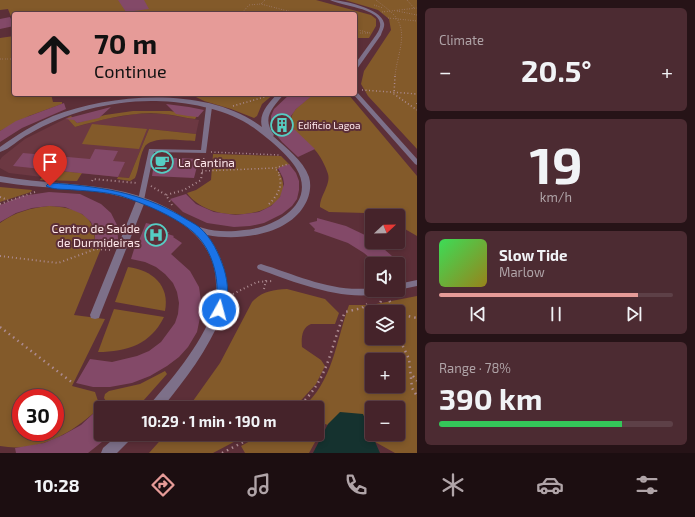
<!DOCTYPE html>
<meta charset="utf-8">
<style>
body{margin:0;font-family:"Exo 2",sans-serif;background:#4c2b32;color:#f1f3f6;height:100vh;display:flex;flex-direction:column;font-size:15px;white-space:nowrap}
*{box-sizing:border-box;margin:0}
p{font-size:13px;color:#b0a4a8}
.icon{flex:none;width:22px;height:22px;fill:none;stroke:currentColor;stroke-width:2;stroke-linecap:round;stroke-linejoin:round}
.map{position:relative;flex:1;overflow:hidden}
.details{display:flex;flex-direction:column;gap:8px;padding:8px;background:#261317;width:278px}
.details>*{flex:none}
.guide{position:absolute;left:12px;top:12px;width:345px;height:84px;border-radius:4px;box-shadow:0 2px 6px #0003,0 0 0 1px #5d4047;background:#e69b98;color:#111;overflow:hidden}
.needle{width:26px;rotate:68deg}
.fabs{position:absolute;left:365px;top:209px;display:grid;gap:8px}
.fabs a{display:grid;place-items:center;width:40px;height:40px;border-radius:4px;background:#45232a;box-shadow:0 2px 6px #0003,0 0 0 1px #5d4047;font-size:20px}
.speed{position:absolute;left:12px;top:389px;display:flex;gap:8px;font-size:20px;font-weight:700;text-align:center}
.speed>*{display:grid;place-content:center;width:52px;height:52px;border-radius:50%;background:#45232a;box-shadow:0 2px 6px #0003,0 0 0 1px #5d4047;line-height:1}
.speed .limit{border:6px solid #d22;background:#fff;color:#111}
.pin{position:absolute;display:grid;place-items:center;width:34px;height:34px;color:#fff;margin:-41px -17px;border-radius:50% 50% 50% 0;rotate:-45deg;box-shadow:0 0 4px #0007}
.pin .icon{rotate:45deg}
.me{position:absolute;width:44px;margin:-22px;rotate:7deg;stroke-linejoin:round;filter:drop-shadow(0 0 3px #0008)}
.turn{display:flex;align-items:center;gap:14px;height:84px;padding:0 16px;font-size:18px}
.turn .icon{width:52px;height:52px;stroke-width:2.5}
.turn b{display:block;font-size:28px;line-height:34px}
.big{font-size:30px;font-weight:700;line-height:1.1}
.details .card{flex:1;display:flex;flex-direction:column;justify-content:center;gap:6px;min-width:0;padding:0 14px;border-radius:6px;background:#4c2b32}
.details .dial{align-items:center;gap:0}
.dial b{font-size:52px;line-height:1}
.song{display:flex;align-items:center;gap:12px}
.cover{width:48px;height:48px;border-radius:6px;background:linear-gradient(135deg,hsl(130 70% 55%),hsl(50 70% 35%))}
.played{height:4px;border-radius:2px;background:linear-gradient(90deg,#e69b98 85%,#5d4047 85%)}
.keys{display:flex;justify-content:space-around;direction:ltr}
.heat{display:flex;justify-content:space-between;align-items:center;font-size:22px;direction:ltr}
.charge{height:6px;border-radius:3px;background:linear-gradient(90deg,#34c759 78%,#5d4047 0)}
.trip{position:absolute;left:94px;top:401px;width:230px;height:40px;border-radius:4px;background:#45232a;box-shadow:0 2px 6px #0003,0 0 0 1px #5d4047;font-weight:700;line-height:40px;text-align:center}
.tab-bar{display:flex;height:64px;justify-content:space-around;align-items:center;background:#1c0e11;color:#b0a4a8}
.tab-bar .icon{width:28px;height:28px}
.tab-bar .current{color:#e69b98}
.tab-bar b{font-size:18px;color:#f1f3f6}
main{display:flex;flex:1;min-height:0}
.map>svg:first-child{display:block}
.built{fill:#6c3842}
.green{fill:#835a2a;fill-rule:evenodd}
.water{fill:#15322f}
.building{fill:#834968}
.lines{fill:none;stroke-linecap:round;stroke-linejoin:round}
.path-far3{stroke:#ad8b91;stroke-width:1;stroke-dasharray:0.5 2;stroke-linecap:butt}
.path-far2{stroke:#ad8b91;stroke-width:1.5;stroke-dasharray:1 2.5;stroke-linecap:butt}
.path-far1{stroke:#ad8b91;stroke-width:2;stroke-dasharray:1 3;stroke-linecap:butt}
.path{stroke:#ad8b91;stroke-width:2.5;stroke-dasharray:1.5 4;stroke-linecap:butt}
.pedestrian{fill:#7d7089;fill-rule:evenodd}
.minor{fill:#7d7089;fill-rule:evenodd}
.route{fill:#1a73e8;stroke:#114b97}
.labels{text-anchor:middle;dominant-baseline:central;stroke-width:4;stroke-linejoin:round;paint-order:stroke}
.far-poi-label{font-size:10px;fill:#fee7ea;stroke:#5c2f38;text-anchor:start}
.poi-label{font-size:12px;fill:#fee7ea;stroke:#5c2f38;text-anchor:start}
</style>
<main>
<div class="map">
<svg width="417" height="453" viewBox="0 0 417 453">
<rect width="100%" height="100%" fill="#5c2f38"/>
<path class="built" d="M135 114H164L199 120 196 134 149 129 129 178 47 170 42 177 9 173 0 168V160L2 157 25 139 67 118 75 127 105 119Z"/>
<g class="green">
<path d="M0 0H316L371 15 376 19V26L369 38H355V14H14V24L8 9 0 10Z"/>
<path d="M345 0H417V149L368 96 361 84 364 71 391 30 389 19 378 10Z"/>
<path d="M14 36V94H51L53 102H62V104L29 116 0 131V38Z"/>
<path d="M190 94H274L262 104 257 116 254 118 231 109 204 101Z"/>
<path d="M312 94H348L417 176V236L398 225V216H376L366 213 329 212 320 207C320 195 331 185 328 174 326 167 320 155 315 150 307 140 284 129 293 113 297 106 307 101 312 94Z"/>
<path d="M133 111H170L197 116 195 119C185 118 175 115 164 114 134 111 105 119 75 127L67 118 71 116 77 123 105 115Z"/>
<path d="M92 124 147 129 139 149 82 144Z"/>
<path d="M149 129 196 134 195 141C183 141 150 135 144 148 139 158 139 169 135 178L130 181 117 179 118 177 129 178Z"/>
<path d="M213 154 281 156 290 165 277 169C308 214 215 232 187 193L196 190 211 180Z"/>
<path d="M47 170 82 173 77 181 40 180Z"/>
<path d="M0 187 32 190 31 192 0 202Z"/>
<path d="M49 206C75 207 99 215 94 246H102L74 315 105 319 72 386 95 392 100 407C73 433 39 453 0 446V223C15 212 31 208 49 206ZM21 398H55V432H21Z"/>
<path d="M128 267C152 270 170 285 165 311L115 302Z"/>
<path d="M287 289 325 299 339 313 335 324H311C302 327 301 338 302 347L321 360 325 366 316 384 294 408H188L220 363 252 302C262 291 273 290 287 289Z"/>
<path d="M417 296V453H395L368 438 325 424 309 453H245L241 446 263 434H317V408H302C333 382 336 341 349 305H371ZM372 312H398V338H372ZM372 360H398V386H372ZM372 408H398V434H372Z"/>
<path d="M114 309 164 317C151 344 127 352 98 352Z"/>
<path d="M165 371 167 374 143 401 134 405 121 401H106L104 398 105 394 109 391 140 384Z"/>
<path d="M166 434H249L213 453H149Z"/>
</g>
<path class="water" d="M340 412 363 414 380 453H313L328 424Z"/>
<g class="building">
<path d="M118 0H144L149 9 126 12Z"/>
<path d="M10 17 14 26 0 29V19Z"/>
<path d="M290 94H314L296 109 291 116V121L294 129 315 149 298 157 282 142 274 132 271 125V116L274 109Z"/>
<path d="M64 103 66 109 22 128 0 142V131L16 121Z"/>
<path d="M166 104 189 107 204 110 198 117 188 116 176 114Z"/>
<path d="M111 107 99 118 77 123 74 120 65 119Z"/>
<path d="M95 149 118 151 113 161 125 162 118 177 13 166 23 153 90 159Z"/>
<path d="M155 157 199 159 194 178 152 176Z"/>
<path d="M289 164 296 173 299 181V190L297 199 292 206 282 214 264 223 250 226 234 227 207 223 183 212 170 199 186 194 196 204 214 212 236 215 259 212 271 206 280 197 284 184 283 178 278 168Z"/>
<path d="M49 192 80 194 101 204 111 213 117 225 118 239 116 247 95 246V233L91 222 82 214 65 207 49 206 32 208 16 213 0 222V205L22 196Z"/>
<path d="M317 218 346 226 367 236 372 240V242L377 243 392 256V264H377L364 253 348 243 314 231 315 229 309 223 317 221Z"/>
<path d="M146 223 159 226 158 227 164 229 163 231 169 232 168 234 174 236 173 237 182 243 171 254 190 271 199 287 202 308 197 332 188 347 179 357 167 366 150 376 132 383 110 387H93L76 383 90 359 112 362 137 356 149 351 161 342 175 323 178 314 179 303 177 292 173 283 165 274 156 267 145 262 131 259 136 243H138Z"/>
<path d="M96 411 101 416V434H112L88 453H16L15 448 44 443 63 435 81 425Z"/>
</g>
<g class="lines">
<g class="path-far3">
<path d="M376 0C382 5 393 12 397 19 408 36 396 58 395 77"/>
<path d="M407 0 414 8"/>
<path d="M261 4 265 0"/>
<path d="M374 5 383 8"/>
<path d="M397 11 417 15"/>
<path d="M382 12 417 8"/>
<path d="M241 14 249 5 261 4 299 14"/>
<path d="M388 18 417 21"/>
<path d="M355 29 370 33H355"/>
<path d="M0 59H12"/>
<path d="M357 77V74"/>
</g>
<g class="path-far2">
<path d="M357 76V87"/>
<path d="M395 76 394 94 417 110"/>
<path d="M362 90 417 94"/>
<path d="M417 103V105"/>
<path d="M233 106 268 96"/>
<path d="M211 152 279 155"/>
<path d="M202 171 275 168"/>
<path d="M202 173 204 157"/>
<path d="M279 173 275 168 288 164"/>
</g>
<g class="path-far1">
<path d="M92 181 93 179 137 183"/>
<path d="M151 186 166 195"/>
<path d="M0 197 8 200"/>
<path d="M0 204 35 192"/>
<path d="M269 204C278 195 284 185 278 172"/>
<path d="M172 205 166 195 184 190 201 180 202 172"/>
<path d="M0 256 58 263 96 249 112 250"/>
<path d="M264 289 266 280"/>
<path d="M233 294 257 282 273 281"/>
</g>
<g class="path">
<path d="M387 296 395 312"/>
<path d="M375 312 381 301"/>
<path d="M398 314 417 318"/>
<path d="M370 322 372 318"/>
<path d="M0 327 74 384"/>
<path d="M398 336 409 359 412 388 417 396"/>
<path d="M413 376 417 381"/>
<path d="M297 408C330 378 329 350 345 312L362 308 367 304"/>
<path d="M222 453 259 434"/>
</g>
<g class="pedestrian">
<path d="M330 0C342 0 381 8 384 23 385 27 382 31 381 35L357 69H355V64L376 35C378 32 381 27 380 23 378 8 341 6 330 0Z"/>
<path d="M355 91 357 92 417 159V165L415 164 353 94H355Z"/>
<path d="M209 105 212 107 206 153 154 152 144 200 141 202H139L138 200 149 149 201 150 206 107Z"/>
<path d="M261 264C297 275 333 293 372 288V290H387L386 292C348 304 294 282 258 269L257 267 258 265Z"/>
<path d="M417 280V286L398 290V284Z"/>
</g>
<g class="minor">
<path d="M277 94H284C273 108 261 117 274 135L273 136C286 148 303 160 309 177 312 187 309 198 304 206 286 236 237 241 207 235 220 251 231 281 227 301 226 306 223 311 222 315 208 350 185 380 162 408H148L150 404C175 376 205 339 216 303 218 297 216 290 216 284 215 240 181 219 144 204L100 315 99 318 95 319 91 318 90 315 136 201C93 186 45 190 0 182V176C41 184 84 182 125 192 142 196 159 203 173 211 183 217 192 225 203 228 215 232 231 232 244 230 274 228 318 204 296 168 289 155 261 132 248 124 222 108 187 102 156 101 113 100 66 112 29 134 19 139 10 149 0 152V147C17 135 34 124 53 116 112 93 209 86 262 127 258 114 269 103 277 94Z"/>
<path d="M119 434H134L132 438 117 453H101L103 448Z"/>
</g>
</g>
<path class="route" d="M50 183C97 186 140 192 181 216 187 220 194 223 199 227 212 238 219 254 224 269 228 282 230 300 223 313L219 315 216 313 214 310C222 285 214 249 192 231 174 216 143 203 121 196 106 192 90 191 75 190 66 189 56 190 48 187L46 186 48 184Z"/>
<defs>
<g id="building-ring" transform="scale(1.15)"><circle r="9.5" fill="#5c2f38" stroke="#56cec4" stroke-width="1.5"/><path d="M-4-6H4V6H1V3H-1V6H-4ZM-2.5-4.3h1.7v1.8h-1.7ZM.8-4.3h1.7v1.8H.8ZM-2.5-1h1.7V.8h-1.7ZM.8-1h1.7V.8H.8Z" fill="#56cec4"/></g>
<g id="cafe-ring" transform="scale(1.15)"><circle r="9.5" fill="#5c2f38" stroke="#56cec4" stroke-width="1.5"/><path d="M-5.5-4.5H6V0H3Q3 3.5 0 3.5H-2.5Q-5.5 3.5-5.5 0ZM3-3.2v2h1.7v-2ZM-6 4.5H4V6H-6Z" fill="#56cec4"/></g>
<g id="hospital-ring" transform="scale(1.15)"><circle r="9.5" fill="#5c2f38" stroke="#56cec4" stroke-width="1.5"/><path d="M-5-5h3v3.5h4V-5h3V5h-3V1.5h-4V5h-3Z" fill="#56cec4"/></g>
</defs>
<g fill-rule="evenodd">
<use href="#building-ring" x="282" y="125"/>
<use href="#cafe-ring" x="162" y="162"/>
<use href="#hospital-ring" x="156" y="235"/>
</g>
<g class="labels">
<g class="far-poi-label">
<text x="298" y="125">Edificio Lagoa</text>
</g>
<g class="poi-label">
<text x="178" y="162">La Cantina</text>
<text x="140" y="228" text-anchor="end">Centro de Saúde<tspan x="140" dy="14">de Durmideiras</tspan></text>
</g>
</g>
</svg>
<div class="fabs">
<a><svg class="needle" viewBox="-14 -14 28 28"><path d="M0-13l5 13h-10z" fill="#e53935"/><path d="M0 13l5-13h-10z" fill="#b0a4a8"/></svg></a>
<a><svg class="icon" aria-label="sound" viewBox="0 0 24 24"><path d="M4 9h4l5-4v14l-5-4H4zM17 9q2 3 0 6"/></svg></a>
<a><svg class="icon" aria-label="layers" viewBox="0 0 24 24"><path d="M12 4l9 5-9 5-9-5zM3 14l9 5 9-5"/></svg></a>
<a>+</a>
<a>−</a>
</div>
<div class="speed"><div class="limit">30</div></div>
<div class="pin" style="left:50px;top:186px;background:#d93025"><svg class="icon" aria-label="arrive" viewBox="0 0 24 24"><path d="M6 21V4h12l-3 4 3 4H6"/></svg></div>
<svg class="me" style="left:219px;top:310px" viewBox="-20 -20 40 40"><circle r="17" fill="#1a73e8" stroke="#fff" stroke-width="3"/><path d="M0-11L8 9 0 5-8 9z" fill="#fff"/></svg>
<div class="trip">10:29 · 1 min · 190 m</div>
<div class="guide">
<div class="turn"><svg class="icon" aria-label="ahead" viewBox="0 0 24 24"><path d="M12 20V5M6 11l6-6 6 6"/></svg><div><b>70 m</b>Continue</div></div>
</div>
</div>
<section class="details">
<div class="card"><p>Climate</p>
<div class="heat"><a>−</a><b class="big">20.5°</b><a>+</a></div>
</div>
<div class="card dial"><b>19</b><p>km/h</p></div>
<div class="card">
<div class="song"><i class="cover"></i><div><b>Slow Tide</b><p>Marlow</p></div></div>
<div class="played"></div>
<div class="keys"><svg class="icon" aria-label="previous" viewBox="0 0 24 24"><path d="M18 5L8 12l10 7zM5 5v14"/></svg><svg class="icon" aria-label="pause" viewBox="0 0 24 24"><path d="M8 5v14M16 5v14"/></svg><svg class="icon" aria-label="next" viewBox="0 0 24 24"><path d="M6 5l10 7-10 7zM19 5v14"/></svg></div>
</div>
<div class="card"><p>Range · 78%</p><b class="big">390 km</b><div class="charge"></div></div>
</section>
</main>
<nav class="tab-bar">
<b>10:28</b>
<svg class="icon current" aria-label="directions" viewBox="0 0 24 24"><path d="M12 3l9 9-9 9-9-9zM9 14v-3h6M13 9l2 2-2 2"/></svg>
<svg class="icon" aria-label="music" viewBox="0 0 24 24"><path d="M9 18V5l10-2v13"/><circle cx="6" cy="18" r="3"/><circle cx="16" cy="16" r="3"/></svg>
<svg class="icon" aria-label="phone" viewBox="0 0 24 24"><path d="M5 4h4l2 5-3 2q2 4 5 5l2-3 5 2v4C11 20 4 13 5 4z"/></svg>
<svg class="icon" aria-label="climate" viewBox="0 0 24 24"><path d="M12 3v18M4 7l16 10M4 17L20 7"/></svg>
<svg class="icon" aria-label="car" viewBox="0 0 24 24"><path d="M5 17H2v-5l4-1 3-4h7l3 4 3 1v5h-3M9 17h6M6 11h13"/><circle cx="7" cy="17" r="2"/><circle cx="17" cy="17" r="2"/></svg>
<svg class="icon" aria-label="filters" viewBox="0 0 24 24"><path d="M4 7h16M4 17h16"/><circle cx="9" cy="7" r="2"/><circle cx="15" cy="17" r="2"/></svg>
</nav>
